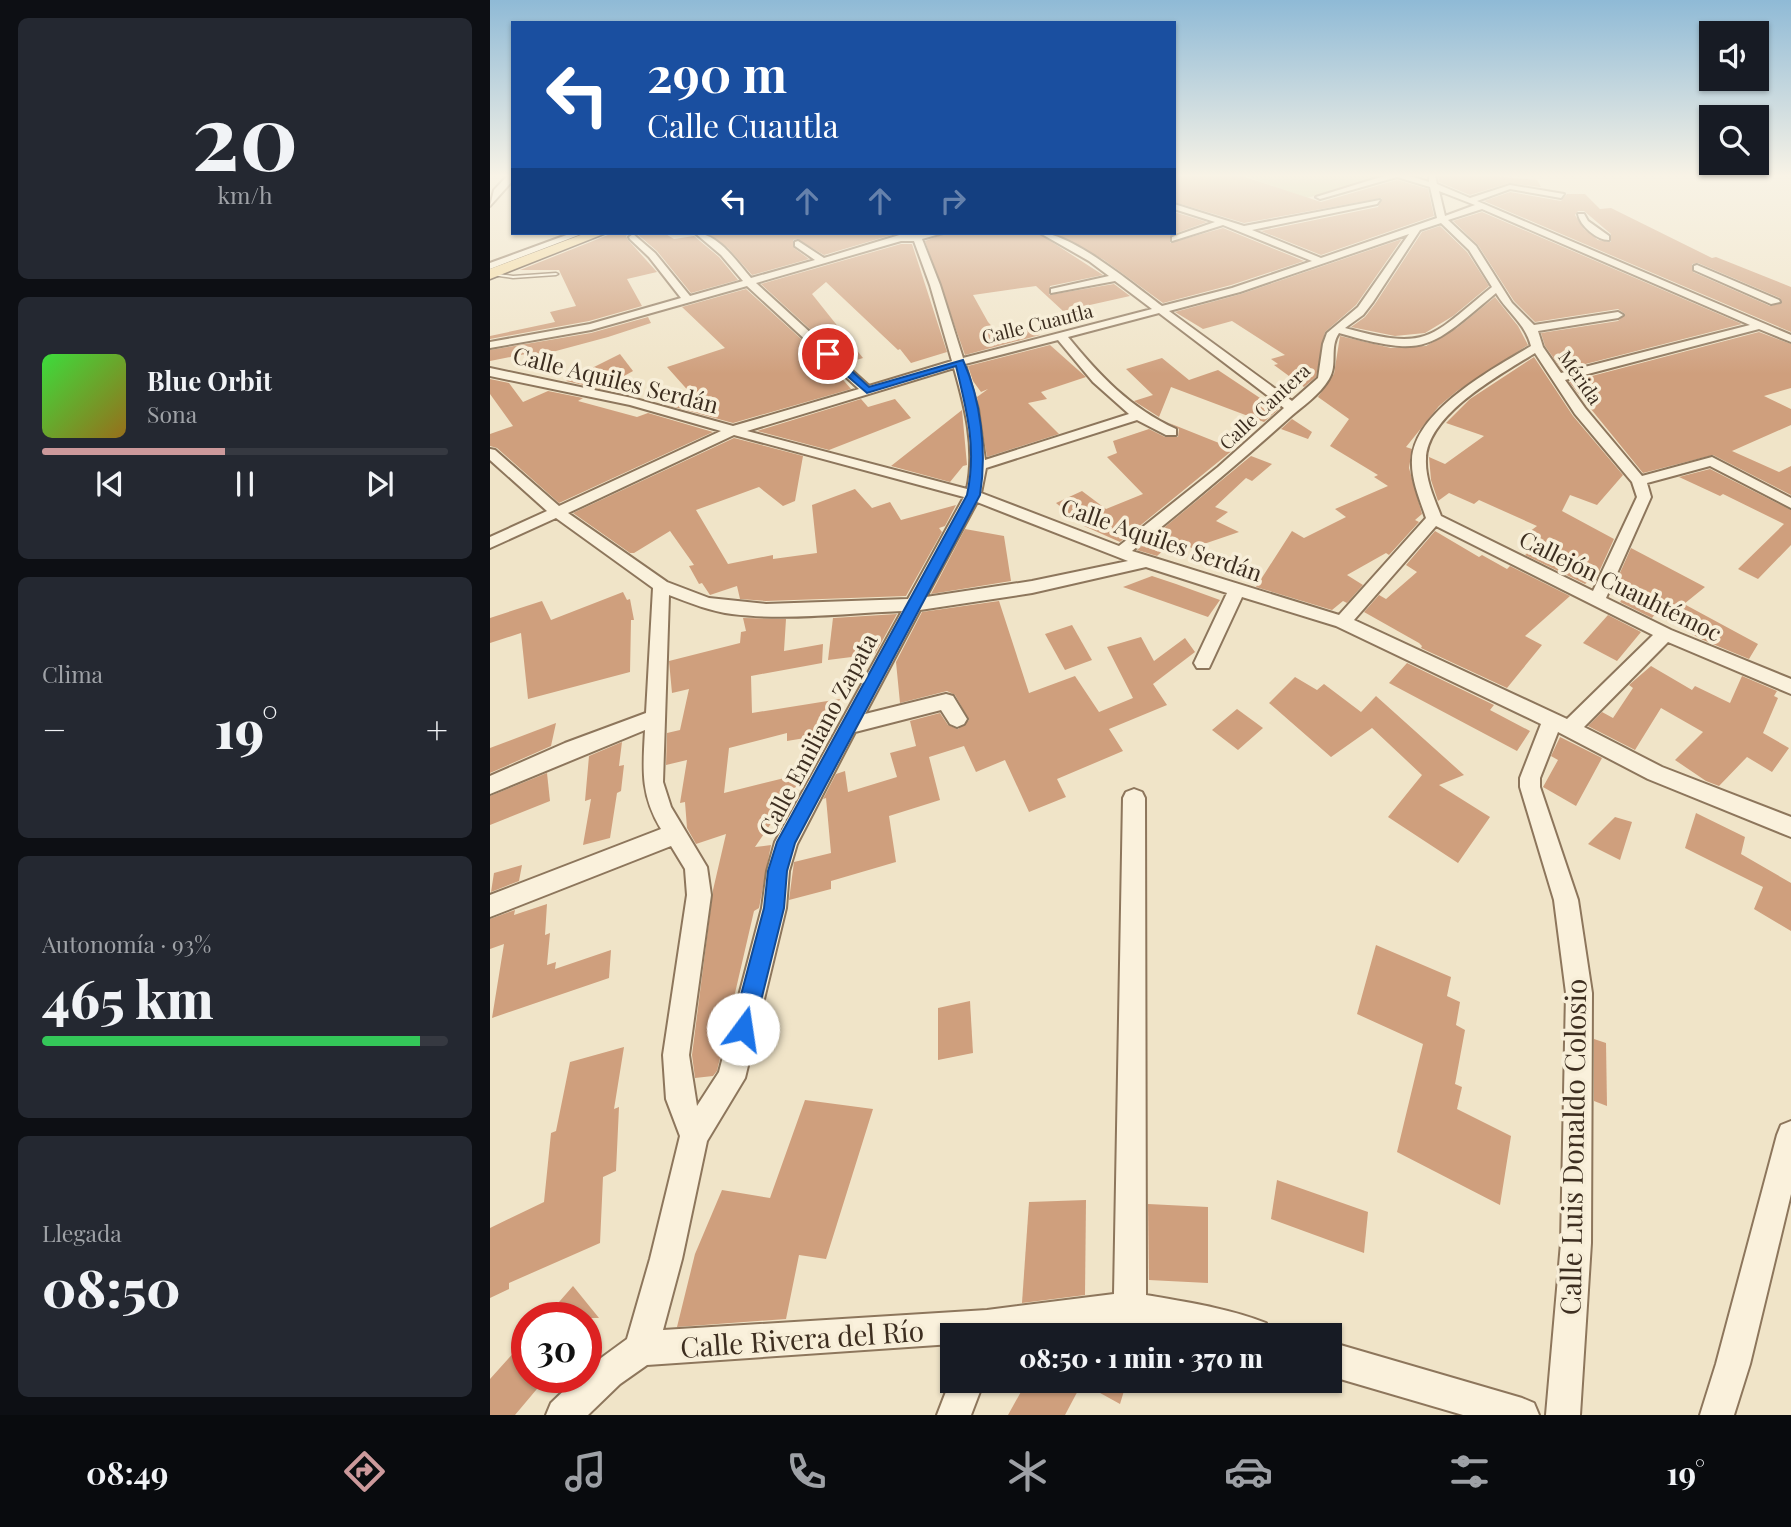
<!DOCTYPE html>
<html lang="es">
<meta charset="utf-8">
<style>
body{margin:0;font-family:"Playfair Display",serif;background:#242831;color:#f1f3f6;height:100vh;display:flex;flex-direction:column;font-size:26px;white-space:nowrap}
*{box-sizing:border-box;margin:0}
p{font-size:23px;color:#9ea1a6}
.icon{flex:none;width:38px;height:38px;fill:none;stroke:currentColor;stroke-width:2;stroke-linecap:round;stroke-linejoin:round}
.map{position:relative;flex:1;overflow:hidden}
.panel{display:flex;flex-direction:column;gap:18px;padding:18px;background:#0d0f14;width:490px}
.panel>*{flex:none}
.banner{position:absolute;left:21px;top:21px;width:665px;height:214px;border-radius:0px;box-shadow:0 2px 5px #0004;background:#1a4fa0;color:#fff;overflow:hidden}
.tools{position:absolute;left:1209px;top:21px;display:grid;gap:14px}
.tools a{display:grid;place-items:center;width:70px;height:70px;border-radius:0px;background:#171b24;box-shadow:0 2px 5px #0004;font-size:35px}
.speed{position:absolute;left:21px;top:1302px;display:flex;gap:14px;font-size:35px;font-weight:700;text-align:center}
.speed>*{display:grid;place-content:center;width:91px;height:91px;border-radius:50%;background:#171b24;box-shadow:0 2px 5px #0004;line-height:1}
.speed .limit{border:10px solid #d22;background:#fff;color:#111}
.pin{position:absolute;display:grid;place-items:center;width:60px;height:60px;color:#fff;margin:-30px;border:4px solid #fff;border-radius:50%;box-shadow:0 2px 7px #0007}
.me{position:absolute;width:77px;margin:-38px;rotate:14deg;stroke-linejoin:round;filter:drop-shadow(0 0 5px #0008)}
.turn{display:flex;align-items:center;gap:24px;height:147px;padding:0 21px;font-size:32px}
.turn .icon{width:91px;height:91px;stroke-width:2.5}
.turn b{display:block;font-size:49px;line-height:60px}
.lanes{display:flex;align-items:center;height:66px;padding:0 21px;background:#0003;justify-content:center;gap:35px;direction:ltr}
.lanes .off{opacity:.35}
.big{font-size:52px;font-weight:800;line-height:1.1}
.panel .widget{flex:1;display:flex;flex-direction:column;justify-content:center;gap:10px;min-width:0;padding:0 24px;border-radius:10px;background:#242831}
.panel .dial{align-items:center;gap:0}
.dial b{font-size:91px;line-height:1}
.song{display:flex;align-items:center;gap:21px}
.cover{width:84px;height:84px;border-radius:10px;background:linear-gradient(135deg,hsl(120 70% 55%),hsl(40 70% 35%))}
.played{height:7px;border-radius:4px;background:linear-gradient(90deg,#cc999b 45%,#363941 45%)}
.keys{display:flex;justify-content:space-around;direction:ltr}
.heat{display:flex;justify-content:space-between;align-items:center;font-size:38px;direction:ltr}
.charge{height:10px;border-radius:5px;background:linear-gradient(90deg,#34c759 93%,#363941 0)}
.trip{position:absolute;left:450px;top:1323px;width:402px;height:70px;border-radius:0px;background:#171b24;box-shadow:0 2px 5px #0004;font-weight:800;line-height:70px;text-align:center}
.tabs{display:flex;height:112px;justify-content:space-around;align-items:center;background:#090b0e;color:#9ea1a6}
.tabs .icon{width:49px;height:49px}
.tabs .on{color:#cc999b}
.tabs b{font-size:32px;color:#f1f3f6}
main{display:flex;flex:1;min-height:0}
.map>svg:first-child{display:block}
.green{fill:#c9cf9b}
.building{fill:#cf9f7d;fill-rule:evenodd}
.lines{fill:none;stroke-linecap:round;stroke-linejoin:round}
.service-casing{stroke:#8d765c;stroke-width:3}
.minor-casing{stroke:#8d765c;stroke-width:4}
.primary-casing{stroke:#5b4430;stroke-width:3}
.service{fill:#faf1dc;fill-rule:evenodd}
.minor{fill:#faf1dc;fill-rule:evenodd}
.primary{fill:#f3d9a0;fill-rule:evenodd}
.route{fill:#1a73e8;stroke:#114b97;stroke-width:2}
.labels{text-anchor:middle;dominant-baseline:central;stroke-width:7;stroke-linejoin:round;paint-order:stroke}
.far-street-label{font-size:19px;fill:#3d2e20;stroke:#f7eed8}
.street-label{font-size:23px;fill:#3d2e20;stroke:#f7eed8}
.near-street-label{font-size:28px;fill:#3d2e20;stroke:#f7eed8}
</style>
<main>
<section class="panel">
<div class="widget dial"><b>20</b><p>km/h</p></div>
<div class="widget">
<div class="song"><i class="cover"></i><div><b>Blue Orbit</b><p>Sona</p></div></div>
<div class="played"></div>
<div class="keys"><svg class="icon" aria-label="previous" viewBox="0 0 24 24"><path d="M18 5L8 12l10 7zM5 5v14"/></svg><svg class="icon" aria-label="pause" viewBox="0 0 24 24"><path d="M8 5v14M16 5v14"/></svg><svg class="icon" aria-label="next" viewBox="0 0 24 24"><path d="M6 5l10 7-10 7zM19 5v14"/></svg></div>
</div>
<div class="widget"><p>Clima</p>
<div class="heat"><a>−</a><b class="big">19°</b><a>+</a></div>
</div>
<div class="widget"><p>Autonomía · 93%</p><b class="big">465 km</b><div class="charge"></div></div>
<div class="widget"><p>Llegada</p><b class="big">08:50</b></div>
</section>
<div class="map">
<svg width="1301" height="1415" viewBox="0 0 1301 1415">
<rect width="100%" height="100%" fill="#f0e4c8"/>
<path class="green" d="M753 175H885L892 178 749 216 783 186Z"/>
<g class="building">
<path d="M684 175H749L831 202 907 180 938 189 944 216 831 255 771 231 888 207 892 198 754 223 684 202Z"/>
<path d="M948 176H1002L1047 180 1051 187 1019 183 980 195 949 182Z"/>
<path d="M1020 192 1071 201 1077 194H1095L1110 209 1121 208 1222 258 1226 257 1301 287V332L994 201ZM1094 211 1121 234V242L1108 240 1094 229 1085 215 1088 211ZM1208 263 1290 298 1292 303 1280 306 1203 272 1202 264Z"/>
<path d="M684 212 717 222 681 235 680 243 733 228 814 261 741 285 673 303 614 260 564 233H684Z"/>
<path d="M992 212 1252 324 1072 370 1055 346 1051 333 1128 321 1135 314 1128 309 1045 322 1024 301 988 245 963 221Z"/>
<path d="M950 226 977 252 999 286 963 316 935 333 905 336 861 327 875 317 885 304 932 232Z"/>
<path d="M123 233H140L136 236 138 240 167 272 137 279 152 306 99 321 0 339V336L65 322 60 312 86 306 69 270H30Z"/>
<path d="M146 233H174L184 239 204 236 229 257 248 280 201 293 167 251Z"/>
<path d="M217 233H408L334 255 307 239 303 240 304 248 319 259 262 275 238 248Z"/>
<path d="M456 233H548L613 275 560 286 559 295 624 284 640 296 573 311 546 286 483 295 498 322 511 336 540 327 550 335 475 355 435 241Z"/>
<path d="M912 239 866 305 835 332 826 377 814 387 784 365 788 364 781 359 795 355 742 321 713 329 685 312 751 294Z"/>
<path d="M411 244H422L457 352 421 363 410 349 408 350 336 282 322 294 373 358 357 363 271 284Z"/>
<path d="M256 289 342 367 361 389 243 423 177 405 202 395 177 367 235 348 192 307Z"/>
<path d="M1005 297 1028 326 1038 345 967 391 949 406 916 447 922 449 919 468 932 514 925 520 929 522 899 555 896 553 857 575 873 585 857 603 853 601 842 610 766 587 802 531 814 538 856 517 845 509 898 486 884 477 888 475 840 446 859 419 828 397 844 374 850 336 901 348 936 346 967 328Z"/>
<path d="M158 317 161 323 118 337 51 355 46 352 0 361V350L101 333Z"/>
<path d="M1269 332 1301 344V388L1274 396 1301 409V425L1242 451 1289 472 1301 466V495L1223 455 1153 473 1079 382Z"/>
<path d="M560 345 596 377 551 392 557 399 538 403 569 434 497 457 487 397 498 389 491 392 483 381 478 366Z"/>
<path d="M130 354 143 371 111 389 76 381Z"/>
<path d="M1044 357 1083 416 1133 475 1107 505 1080 495 1072 511 1124 539 1108 574 1095 584 1035 555 1054 540 1039 532 1047 526 989 500 984 504 959 493 948 501 941 480 939 457 955 464 994 436 956 423 980 399Z"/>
<path d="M672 358 699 380 728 370 788 410 774 422 681 387 669 417 644 401 663 395 636 369Z"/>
<path d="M0 379 19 383 33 402 58 391 93 398 88 401 147 417 158 413 223 432 69 503 7 448 0 446V434L23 426 0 394Z"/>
<path d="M371 399 378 407 405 399 421 418 339 450 267 431Z"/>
<path d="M472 410 477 465 473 466 460 482 401 466Z"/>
<path d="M802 419 822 432 818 439 791 429Z"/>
<path d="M679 423 744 449 630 542 594 526 566 503 592 491 616 509 653 494 617 457 627 453 623 441 659 429 675 437H688L689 429Z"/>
<path d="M244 438 313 456 305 501 293 506 269 487 206 510 238 564 283 555V559L327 553 322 505 365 489 382 508 400 502 411 520 466 505 455 526 449 528 452 532 416 596 276 601 250 599 247 586 220 595 212 583 209 584 199 566 204 565 180 531 144 553H140L83 513Z"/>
<path d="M761 456 782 464 762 481 756 478 725 507 738 512 726 521 749 532 702 548 685 540 667 556 647 550Z"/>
<path d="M1220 469 1301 510V545L1268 579 1248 569 1294 524 1233 494 1230 496 1189 477Z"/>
<path d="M475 529 514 536 521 581 441 594Z"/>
<path d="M945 531 989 557 992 555 1017 569 1020 566 1080 596 1035 636 1052 645 1017 688 931 648 932 646 929 643 874 612 889 595 896 599 927 572 916 565Z"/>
<path d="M1141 548 1215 587 1194 604 1268 644 1259 659 1213 640 1165 614 1162 618 1130 602 1139 591 1125 584Z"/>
<path d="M662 576 686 584 730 600 718 617 633 587Z"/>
<path d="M133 592 137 600 140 599 144 620H141L140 672 38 699 31 633 0 643V618L52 601 61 620Z"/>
<path d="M509 601 539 693 585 676 609 712 643 698 617 647 651 637 664 661 695 638 705 652 663 684 677 705 619 729 633 751 567 779 576 797 539 812 515 760 486 772 474 746 439 757 450 800 399 816 406 862 341 881V889L299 900 304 862 341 853 336 798 333 799 346 774 355 771 358 792 407 777 400 753 426 746 420 721 416 722 450 713 458 725 468 729 479 720 465 695 457 691 410 703 406 662 432 612Z"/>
<path d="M407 614 385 654 338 660 343 618Z"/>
<path d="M1118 615 1151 632 1127 661 1093 643Z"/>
<path d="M253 618 296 619 294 651 333 644 332 663 261 676 262 713 350 699 333 735 297 741V733L239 748 234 793 315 773 265 847 281 845 269 908 264 911 227 1071 223 1076 205 1078 202 1055 223 890 236 834 206 844 197 828 195 802 190 803 197 760 176 765 177 733 190 730 199 689 182 693 179 661 250 643 251 632 256 631Z"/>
<path d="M582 625 602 660 575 670 555 634Z"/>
<path d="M917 663 1004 705 1000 710 1040 731 1027 751 899 683Z"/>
<path d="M1161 666 1202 690 1205 686 1240 703 1252 676 1287 691 1284 696 1288 698 1273 733 1299 748 1282 772 1257 757 1229 786 1216 781 1185 760 1213 732 1171 708 1145 750 1098 726 1112 712 1123 718 1143 688 1139 685Z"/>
<path d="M805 677 827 690 834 684 871 712 886 696 974 775 949 785 1000 817 968 863 898 817 932 775 882 728 841 757 779 703Z"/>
<path d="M747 709 773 728 748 750 722 730Z"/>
<path d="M66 723 61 746 0 773V748Z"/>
<path d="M1070 737 1112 758 1086 806 1053 787 1068 760 1061 756Z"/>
<path d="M132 742 129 766 134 765 131 791 127 793 120 838 93 845 101 799 95 801 99 756Z"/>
<path d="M57 773 60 801 0 825V796Z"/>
<path d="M1206 813 1255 837 1251 854 1301 883V931L1264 909 1273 887 1195 848Z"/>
<path d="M1125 817 1142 822 1130 860 1098 844Z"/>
<path d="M32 865 29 881 1 892 4 873Z"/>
<path d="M57 904 55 935 60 933 57 965 66 962 65 969 121 950 119 978 2 1018 14 944 0 949V919L25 910 24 915Z"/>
<path d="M886 945 961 977 957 996 970 1002 966 1025 975 1030 965 1084 972 1087 967 1109 1021 1136 1010 1205 907 1152 933 1044 867 1014Z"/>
<path d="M480 1001 483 1053 448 1060V1008Z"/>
<path d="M1104 1039 1116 1043 1117 1106 1104 1101Z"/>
<path d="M134 1047 124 1109 129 1107 126 1171 113 1177 110 1243 19 1283V1289L0 1298V1228L54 1202 61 1133 66 1131 80 1062Z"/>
<path d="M315 1100 383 1109 336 1259 309 1255 296 1319 187 1327 205 1254 232 1190 280 1198Z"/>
<path d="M787 1180 878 1212 874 1253 781 1219Z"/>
<path d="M596 1200 595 1295 532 1303 539 1202Z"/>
<path d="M658 1204 718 1207V1283L659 1280Z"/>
<path d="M83 1286 109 1318H55Z"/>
<path d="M37 1338V1377H57L25 1415H0V1379Z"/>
<path d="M537 1381H637L630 1404 592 1383 575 1415H518Z"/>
</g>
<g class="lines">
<g class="service-casing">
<path id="service" d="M0 273 23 276 66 273 68 274 66 275 23 278 1 275Z"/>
</g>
<g class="minor-casing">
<g id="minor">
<path d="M18 175H23V180L0 206 4 190Z"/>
<path d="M897 175H917L939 182V176H945L947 184 980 198 1020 185 1074 194 1071 198 1020 189 987 201 1301 335V342L1269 329 1075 380 1095 408 1152 476 1222 457 1301 498V508L1220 466 1157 483 1161 497 1116 598 1181 630 1301 679V694L1178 642 1094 727 1172 767 1301 817V837L1158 779 1068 732 1050 778V787L1088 900 1102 993 1101 1243 1090 1415H1056L1071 1243 1076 993 1064 900 1030 787V778L1051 724 846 626 752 597 719 668H707L704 663 737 593 656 567 542 593 430 610 375 714 456 694 463 696 477 719 474 724 467 727 460 724 451 710 365 732 307 844 299 871 296 908 255 1078 217 1141 192 1259 173 1330 497 1310 624 1294 633 798 636 792 644 789 652 792 655 798 656 1295C696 1302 738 1308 776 1323L780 1335H698L640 1324 553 1335H462V1344L157 1365 130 1384 98 1415H56L61 1403 88 1377H96V1369L137 1339 160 1259 190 1136 176 1099 173 1055 197 895 195 869 181 846 0 917V895L171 829C150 794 153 769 155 730L0 794V776L75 743 156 713 163 588 66 518 0 548V537L57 511 0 460V449L5 450 69 506 231 431 140 405 0 376V368L142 398 243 426 369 389 257 286 101 330 0 348V342L100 324 191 298 159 257 140 239 139 237 143 234 165 253 200 296 253 281 231 255 205 233C228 233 247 262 261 278L325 260 305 246V242L308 241 334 258 416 233H453L432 239 450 285 473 358 662 309 625 281 561 293V289L619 276 599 261 550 233C582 233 645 286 672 306L742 288 822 261 733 225 682 241V237L725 222 684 209V204L754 226 890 200 887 204 762 230 831 258 947 218 940 187 907 177 830 199 826 197ZM949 191 985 205 955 216ZM992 209 1260 325 1071 373 1053 347 1048 331 1128 318 1133 315 1128 312 1044 325 1022 303 986 246 958 220ZM951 223 979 250 1002 287C939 338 939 351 855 328L873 315 883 302 930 230ZM919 234 868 307 837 333 833 344 828 378 802 401 679 311 750 292ZM411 241H424L440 285 462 361 379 386 266 283ZM1006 293C1018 313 1035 323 1041 346 1004 368 924 411 922 460 921 480 930 500 936 518L849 615 642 551C695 508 747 465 798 419 810 408 830 395 839 379 848 365 839 347 849 333 937 358 939 349 1006 293ZM669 313 794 408 728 467 629 546 491 493 496 468 647 420 676 435H686V429C640 408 609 375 578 337ZM568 340 603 382 639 414 495 460 488 409 475 364ZM1045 353 1085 414 1142 482 1147 497 1103 591 951 516C944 498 935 479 936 459 937 414 1011 374 1045 353ZM464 368C475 407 486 448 477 489L257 431ZM244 435 474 497 418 599 276 604 219 598 177 582 78 513ZM487 502 638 561 542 581 436 597ZM946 526 1163 635 1077 719 864 620ZM179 595C200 603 220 611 242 614 297 621 356 613 412 611L285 842 277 871 272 908 229 1072 207 1106 199 1055 221 895 217 867 181 807 173 782Z"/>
<path d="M1088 214H1094L1098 221 1119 236V240C1107 240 1090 226 1088 214Z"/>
<path d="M82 233H94L0 269V263Z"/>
<path d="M1207 265 1289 300 1290 302 1281 304 1204 270V266Z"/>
<path d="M1301 1121V1194L1260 1364 1244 1415H1210L1226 1364 1287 1135 1291 1125Z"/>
<path d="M840 1342 1032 1398 1044 1403 1049 1415H973L840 1376Z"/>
<path d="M462 1376V1381H494L481 1415H447Z"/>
</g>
</g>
<g class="primary-casing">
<path id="primary" d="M96 233H116L0 279V269Z"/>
</g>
<use href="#service" class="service"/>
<use href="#minor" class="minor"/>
<use href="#primary" class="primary"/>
</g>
<linearGradient id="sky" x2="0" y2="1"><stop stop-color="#8fbad6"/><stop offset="0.47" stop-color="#f8f3e6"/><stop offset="1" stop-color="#f8f3e6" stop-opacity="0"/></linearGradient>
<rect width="1301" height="374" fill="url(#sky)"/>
<path class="route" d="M334 352H341L379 387 473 360C491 400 497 452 490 495L305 843 297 871 294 908 264 1029 261 1037 253 1040 245 1037 242 1029 274 908 278 871 287 842 477 495C487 449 477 411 466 366L377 393 334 356Z"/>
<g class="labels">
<g class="far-street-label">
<text transform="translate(547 323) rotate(-14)">Calle Cuautla</text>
<text transform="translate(1091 377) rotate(55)">Mérida</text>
<text transform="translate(774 406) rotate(-43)">Calle Cantera</text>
</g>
<g class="street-label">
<text transform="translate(126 379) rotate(14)">Calle Aquiles Serdán</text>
<text transform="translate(672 539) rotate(19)">Calle Aquiles Serdán</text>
<text transform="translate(1131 585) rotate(26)">Callejón Cuauhtémoc</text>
<text transform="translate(327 734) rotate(-62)">Calle Emiliano Zapata</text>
</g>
<g class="near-street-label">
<text transform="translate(1082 1147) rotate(-89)">Calle Luis Donaldo Colosio</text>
<text transform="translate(312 1338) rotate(-4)">Calle Rivera del Río</text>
</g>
</g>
</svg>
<div class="tools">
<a><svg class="icon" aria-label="sound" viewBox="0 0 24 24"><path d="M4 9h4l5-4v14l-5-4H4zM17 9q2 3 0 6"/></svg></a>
<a><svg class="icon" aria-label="search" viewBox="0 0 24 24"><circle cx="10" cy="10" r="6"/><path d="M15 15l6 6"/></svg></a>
</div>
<div class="speed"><div class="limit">30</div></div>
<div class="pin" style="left:338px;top:354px;background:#d93025"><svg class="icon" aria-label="arrive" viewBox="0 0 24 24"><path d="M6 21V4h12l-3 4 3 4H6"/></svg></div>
<svg class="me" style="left:253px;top:1029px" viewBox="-20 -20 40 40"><circle r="19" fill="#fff"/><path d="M0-13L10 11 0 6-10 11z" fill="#1a73e8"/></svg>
<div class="trip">08:50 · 1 min · 370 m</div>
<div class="banner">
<div class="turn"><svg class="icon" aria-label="left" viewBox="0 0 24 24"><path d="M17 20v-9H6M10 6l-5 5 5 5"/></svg><div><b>290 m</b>Calle Cuautla</div></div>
<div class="lanes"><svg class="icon" aria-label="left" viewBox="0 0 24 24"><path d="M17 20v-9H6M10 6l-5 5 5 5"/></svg><svg class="icon off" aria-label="ahead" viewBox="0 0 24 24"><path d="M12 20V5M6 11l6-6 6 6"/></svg><svg class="icon off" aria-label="ahead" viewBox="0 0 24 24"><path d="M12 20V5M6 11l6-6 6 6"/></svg><svg class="icon off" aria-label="right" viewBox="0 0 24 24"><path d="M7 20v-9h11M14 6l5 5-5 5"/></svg></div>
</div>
</div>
</main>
<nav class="tabs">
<b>08:49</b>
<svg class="icon on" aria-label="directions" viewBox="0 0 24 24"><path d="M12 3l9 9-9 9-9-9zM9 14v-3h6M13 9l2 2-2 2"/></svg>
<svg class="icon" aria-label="music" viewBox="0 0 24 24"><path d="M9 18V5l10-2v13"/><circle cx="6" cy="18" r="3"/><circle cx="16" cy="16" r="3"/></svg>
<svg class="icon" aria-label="phone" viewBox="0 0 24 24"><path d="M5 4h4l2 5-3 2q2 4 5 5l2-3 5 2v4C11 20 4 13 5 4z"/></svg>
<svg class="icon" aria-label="climate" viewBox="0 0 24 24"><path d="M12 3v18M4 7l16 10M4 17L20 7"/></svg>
<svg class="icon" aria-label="car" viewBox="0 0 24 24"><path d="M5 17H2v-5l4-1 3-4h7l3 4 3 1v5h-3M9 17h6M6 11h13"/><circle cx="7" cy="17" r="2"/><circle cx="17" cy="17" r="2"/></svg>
<svg class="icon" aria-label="filters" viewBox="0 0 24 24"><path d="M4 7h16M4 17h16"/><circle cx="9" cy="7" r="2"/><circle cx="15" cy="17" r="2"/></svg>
<b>19°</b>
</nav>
